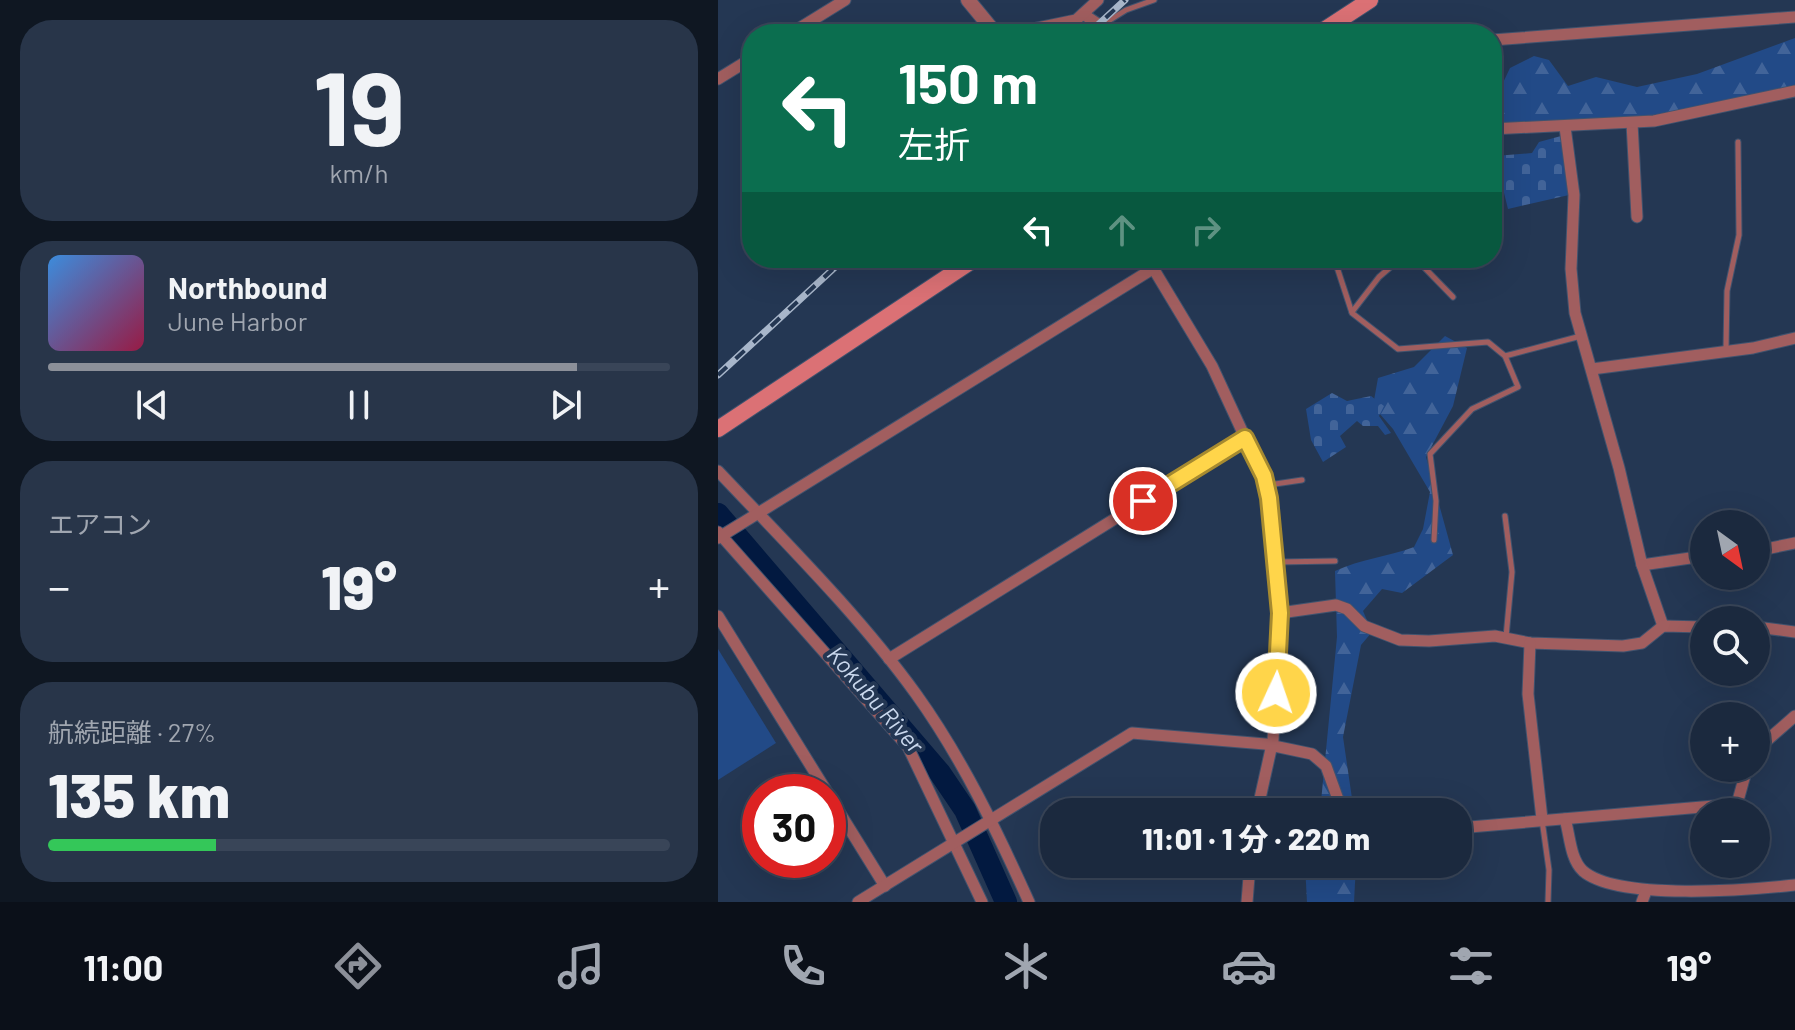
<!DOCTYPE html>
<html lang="ja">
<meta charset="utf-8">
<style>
body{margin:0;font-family:Barlow,"Noto Sans JP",sans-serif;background:#283549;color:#f1f3f6;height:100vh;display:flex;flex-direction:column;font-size:30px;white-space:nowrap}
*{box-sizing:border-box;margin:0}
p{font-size:26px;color:#a0a6b0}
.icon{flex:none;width:44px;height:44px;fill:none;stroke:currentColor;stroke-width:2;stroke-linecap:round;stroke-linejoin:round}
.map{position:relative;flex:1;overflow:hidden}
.side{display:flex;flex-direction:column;gap:20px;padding:20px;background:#0f1722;width:718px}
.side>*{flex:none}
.banner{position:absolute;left:24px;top:24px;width:760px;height:244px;border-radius:32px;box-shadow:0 8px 32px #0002,0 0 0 2px #394558;background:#0b6e4f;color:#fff;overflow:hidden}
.needle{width:52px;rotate:147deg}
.tools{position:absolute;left:972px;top:510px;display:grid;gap:16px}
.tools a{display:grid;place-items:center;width:80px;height:80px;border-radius:50%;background:#1b293e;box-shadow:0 8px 32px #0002,0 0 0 2px #394558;font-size:40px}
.speed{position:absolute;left:24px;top:774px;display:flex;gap:16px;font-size:40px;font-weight:700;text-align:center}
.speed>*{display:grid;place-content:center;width:104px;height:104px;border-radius:50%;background:#1b293e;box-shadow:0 8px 32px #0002,0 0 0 2px #394558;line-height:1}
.speed .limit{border:12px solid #d22;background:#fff;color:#111}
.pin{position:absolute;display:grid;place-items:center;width:68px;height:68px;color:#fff;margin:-34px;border:4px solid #fff;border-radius:50%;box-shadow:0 2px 8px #0007}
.me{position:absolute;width:88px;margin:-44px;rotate:3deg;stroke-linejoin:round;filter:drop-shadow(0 0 6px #0008)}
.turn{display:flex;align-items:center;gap:28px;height:168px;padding:0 24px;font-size:36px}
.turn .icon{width:104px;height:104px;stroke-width:2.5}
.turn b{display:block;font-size:56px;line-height:68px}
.lanes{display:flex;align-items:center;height:76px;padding:0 24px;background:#0003;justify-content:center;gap:40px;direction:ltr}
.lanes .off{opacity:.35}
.big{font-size:60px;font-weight:800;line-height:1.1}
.side .widget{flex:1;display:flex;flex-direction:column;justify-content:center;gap:12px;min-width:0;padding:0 28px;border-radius:32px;background:#283549}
.side .dial{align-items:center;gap:0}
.dial b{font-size:104px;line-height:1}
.song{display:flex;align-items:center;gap:24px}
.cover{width:96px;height:96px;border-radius:12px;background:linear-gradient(135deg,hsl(210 70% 55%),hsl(340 70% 35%))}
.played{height:8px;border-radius:4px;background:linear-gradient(90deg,#8c9099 85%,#394558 85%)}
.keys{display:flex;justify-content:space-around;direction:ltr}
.heat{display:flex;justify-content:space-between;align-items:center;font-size:44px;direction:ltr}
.charge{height:12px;border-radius:6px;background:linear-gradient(90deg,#34c759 27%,#394558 0)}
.trip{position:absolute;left:322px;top:798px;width:432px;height:80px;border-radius:32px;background:#1b293e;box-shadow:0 8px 32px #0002,0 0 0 2px #394558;font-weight:800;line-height:80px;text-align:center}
.tabs{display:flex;height:128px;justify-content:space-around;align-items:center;background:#0b1019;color:#a0a6b0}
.tabs .icon{width:56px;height:56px}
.tabs .current{color:#8c9099}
.tabs b{font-size:36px;color:#f1f3f6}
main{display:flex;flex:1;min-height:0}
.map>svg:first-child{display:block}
.forest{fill:url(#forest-firs)}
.cemetery{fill:url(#cemetery-stones)}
.pitch{fill:#224a87}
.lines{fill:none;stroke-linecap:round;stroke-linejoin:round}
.river{stroke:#021940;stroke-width:22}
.service-casing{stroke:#41536e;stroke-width:7}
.minor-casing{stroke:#41536e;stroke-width:13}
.tertiary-casing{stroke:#41536e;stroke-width:16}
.secondary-casing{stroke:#41536e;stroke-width:18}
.service{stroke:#a15e5f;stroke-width:5}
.minor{stroke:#a15e5f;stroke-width:11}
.tertiary{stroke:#a15e5f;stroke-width:14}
.secondary{stroke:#db7175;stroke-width:16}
.rail-casing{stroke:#a8b6ca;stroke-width:7}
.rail{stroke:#243753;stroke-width:4;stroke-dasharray:12;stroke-linecap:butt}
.route-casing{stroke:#a68a30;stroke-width:20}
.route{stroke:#ffd54a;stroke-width:14}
.labels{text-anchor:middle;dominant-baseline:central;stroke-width:8;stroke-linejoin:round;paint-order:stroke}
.water-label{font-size:24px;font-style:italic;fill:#cad8ed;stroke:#243753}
</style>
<main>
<section class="side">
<div class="widget dial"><b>19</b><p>km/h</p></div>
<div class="widget">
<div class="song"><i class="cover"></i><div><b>Northbound</b><p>June Harbor</p></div></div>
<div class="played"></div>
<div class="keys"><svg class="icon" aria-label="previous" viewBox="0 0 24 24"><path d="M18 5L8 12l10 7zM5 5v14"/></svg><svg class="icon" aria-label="pause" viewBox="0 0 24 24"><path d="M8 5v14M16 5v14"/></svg><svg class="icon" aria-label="next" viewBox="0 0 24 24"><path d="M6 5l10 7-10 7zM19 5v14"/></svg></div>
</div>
<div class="widget"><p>エアコン</p>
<div class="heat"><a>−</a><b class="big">19°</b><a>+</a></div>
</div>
<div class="widget"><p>航続距離 · 27%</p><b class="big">135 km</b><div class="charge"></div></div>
</section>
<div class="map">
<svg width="1077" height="902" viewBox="0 0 1077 902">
<defs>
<pattern id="forest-firs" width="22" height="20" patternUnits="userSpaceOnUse" patternTransform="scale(2)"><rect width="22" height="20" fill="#224a87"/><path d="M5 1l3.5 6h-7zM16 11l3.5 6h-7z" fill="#426499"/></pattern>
<pattern id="cemetery-stones" width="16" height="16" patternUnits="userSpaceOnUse" patternTransform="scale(2)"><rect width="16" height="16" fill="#224a87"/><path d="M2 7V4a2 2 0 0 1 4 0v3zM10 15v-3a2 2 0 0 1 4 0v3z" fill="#426499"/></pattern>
</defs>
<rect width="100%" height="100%" fill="#243753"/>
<g class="forest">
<path d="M1077 38V87L930 116 774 126V89L783 87 792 68 816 56 831 60 850 86 878 77 919 87 979 74Z"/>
<path d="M727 336 749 348 735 406 708 457 735 555 684 593 664 589 645 611 654 632 643 645 625 737 636 812H602L619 637 617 571C643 559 669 557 696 547L705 529 712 492 675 429 655 406 660 378 696 367Z"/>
<path d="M587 864H638L636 902H589Z"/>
</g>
<g class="cemetery">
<path d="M843 136 851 195 790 209 777 156 814 153 821 142Z"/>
<path d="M614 393 629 401 653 396 666 406 661 416 673 433 667 435 660 426H645L639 421 622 436 628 447 605 462 593 440 588 409Z"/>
</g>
<path class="pitch" d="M0 649 58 743 0 780Z"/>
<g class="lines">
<path class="river" d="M0 514 222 773 247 810 288 902"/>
<g class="service-casing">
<g id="service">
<path d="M384 25 408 10 436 0"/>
<path d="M616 258 634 313 680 349 770 342 787 356"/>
<path d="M697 258 735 297"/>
<path d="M634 312 661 277 683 258"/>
<path d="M1008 349 1009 291 1021 235 1020 142"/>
<path d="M550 485 584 480"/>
<path d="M787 516 794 572 788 637"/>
<path d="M716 540 718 501 712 454 754 409 800 387 787 356 863 336"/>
<path d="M559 562 617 561"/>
<path d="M824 820 831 870 830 902"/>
</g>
</g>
<g class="minor-casing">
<g id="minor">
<path d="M365 14 383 26"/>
<path d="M72 34 127 0"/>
<path d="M290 34 358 20 380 0"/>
<path d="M774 40 1077 17"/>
<path d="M0 79 34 58"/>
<path d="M914 123 919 217"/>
<path d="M847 127 856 195 853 269 857 313 901 468 924 565 986 556"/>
<path d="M774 129 936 121 1077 91"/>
<path d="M429 258 494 366 549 485 562 613 555 740 539 812"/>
<path d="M874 369 1035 348 1077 338"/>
<path d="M0 471C68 543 140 614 198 694 244 758 279 831 311 902"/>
<path d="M0 532 190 747 264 902"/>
<path d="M0 538 436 268 443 258"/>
<path d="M1038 551 1077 543"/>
<path d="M924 565 945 626"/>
<path d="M562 613 618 605 629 609 646 626 682 640 711 641 777 636 812 643 905 646 924 643 945 626 986 627"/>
<path d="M0 616 109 792"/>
<path d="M1038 627 1077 632"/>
<path d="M812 643 810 694 824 819"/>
<path d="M171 659 527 438"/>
<path d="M1038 750 1077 716"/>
<path d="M110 794 167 886"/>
<path d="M847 819C852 835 852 859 865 871 900 901 1031 890 1077 885"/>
<path d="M740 828 1019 804 1029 768"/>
<path d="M140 902 414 733 547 744 594 754 608 766 621 802 632 812"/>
<path d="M529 902 532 864"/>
<path d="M924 902 928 891"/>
</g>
</g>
<g class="tertiary-casing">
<path id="tertiary" d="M250 0 278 34"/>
</g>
<g class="secondary-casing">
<g id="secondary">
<path d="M600 34 652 0"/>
<path d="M0 429 258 258"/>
</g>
</g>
<use href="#service" class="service"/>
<use href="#minor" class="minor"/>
<use href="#tertiary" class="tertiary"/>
<use href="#secondary" class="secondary"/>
<g class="rail-casing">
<g id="rail">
<path d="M370 34 407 0"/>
<path d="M0 375 127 258"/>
</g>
</g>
<use href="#rail" class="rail"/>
</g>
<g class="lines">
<g class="route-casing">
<path id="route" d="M425 501 527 438 546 476 551 498 562 613 558 693"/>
</g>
<use href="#route" class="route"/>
</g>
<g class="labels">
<g class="water-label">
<text transform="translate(158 699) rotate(49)">Kokubu River</text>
</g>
</g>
</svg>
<div class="tools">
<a><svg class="needle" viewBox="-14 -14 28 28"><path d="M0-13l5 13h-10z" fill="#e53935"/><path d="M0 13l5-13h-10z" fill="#a0a6b0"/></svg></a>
<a><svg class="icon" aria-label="search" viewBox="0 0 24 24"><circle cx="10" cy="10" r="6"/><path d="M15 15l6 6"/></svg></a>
<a>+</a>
<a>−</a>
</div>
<div class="speed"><div class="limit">30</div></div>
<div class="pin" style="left:425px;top:501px;background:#d93025"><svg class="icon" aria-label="arrive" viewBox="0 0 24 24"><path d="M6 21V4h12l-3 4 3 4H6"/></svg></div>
<svg class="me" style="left:558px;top:693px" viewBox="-20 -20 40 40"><circle r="17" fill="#ffd54a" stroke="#fff" stroke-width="3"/><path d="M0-11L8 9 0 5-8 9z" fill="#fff"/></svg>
<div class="trip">11:01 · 1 分 · 220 m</div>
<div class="banner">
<div class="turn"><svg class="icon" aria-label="left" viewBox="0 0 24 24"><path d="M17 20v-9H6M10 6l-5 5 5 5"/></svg><div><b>150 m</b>左折</div></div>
<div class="lanes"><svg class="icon" aria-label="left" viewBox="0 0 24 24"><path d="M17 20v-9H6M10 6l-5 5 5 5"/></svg><svg class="icon off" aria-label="ahead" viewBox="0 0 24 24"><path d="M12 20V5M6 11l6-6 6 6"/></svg><svg class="icon off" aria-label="right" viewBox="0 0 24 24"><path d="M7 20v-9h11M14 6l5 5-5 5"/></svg></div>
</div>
</div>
</main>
<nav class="tabs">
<b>11:00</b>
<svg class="icon current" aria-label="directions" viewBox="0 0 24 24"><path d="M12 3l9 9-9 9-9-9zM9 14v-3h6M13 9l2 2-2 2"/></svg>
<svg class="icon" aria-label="music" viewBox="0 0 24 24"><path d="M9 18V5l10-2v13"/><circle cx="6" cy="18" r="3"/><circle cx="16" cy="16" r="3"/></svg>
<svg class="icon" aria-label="phone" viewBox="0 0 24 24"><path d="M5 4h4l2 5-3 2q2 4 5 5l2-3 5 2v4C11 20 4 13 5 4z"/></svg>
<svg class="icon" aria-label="climate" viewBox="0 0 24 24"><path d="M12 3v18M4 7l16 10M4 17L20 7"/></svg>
<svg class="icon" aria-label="car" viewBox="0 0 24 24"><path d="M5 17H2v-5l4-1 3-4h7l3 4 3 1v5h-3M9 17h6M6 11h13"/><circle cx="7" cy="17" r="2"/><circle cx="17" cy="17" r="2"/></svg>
<svg class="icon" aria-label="filters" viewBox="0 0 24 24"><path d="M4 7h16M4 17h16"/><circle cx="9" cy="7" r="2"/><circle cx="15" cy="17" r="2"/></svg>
<b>19°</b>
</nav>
